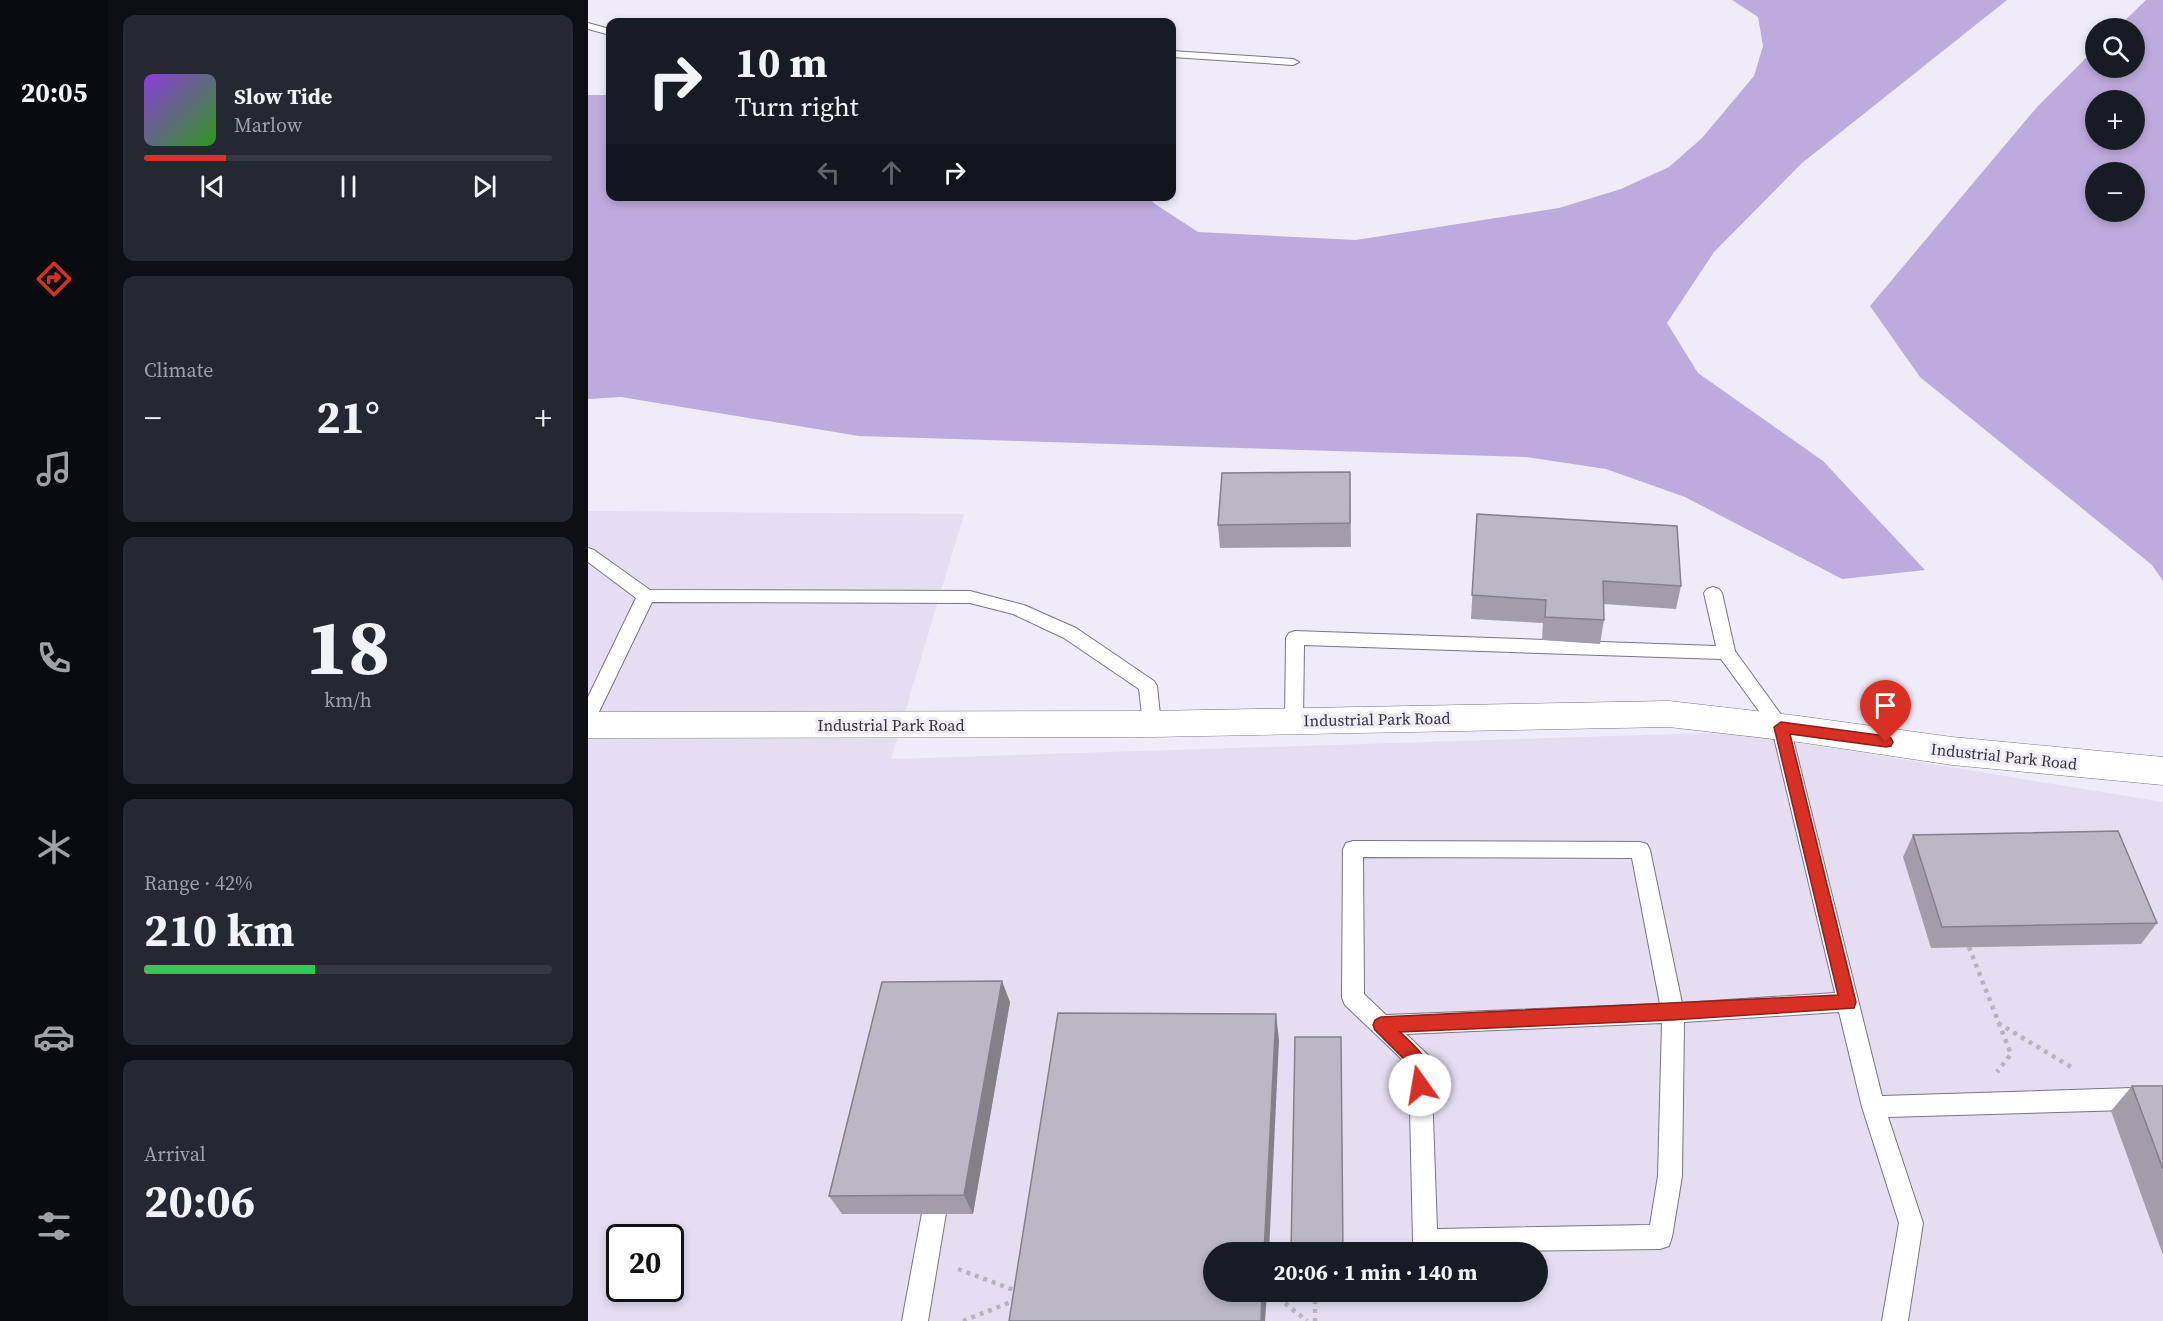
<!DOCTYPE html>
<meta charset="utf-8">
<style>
body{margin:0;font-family:"Source Serif 4",serif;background:#242831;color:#f1f3f6;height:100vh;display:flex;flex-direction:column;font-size:22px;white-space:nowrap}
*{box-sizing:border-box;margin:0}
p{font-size:20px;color:#9ea1a6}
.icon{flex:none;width:33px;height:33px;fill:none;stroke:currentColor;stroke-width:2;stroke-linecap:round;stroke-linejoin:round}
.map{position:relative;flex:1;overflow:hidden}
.panel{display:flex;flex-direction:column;gap:15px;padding:15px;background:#0d0f14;width:480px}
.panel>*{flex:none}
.guide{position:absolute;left:18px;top:18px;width:570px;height:183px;border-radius:12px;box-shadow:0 3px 9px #0003;background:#171b24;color:#f1f3f6;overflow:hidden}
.fabs{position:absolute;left:1497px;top:18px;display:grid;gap:12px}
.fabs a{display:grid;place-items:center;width:60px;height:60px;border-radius:50%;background:#171b24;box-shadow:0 3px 9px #0003;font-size:30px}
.speed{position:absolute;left:18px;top:1224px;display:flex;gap:12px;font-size:30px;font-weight:700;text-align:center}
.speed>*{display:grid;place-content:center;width:78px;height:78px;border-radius:50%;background:#171b24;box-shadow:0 3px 9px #0003;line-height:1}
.speed .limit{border:3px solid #111;border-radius:9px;background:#fff;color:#111}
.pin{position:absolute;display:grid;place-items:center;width:51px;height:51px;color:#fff;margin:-62px -26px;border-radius:50% 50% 50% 0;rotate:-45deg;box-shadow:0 0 6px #0007}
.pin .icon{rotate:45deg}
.me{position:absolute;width:66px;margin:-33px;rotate:347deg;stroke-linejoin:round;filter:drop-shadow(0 0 4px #0008)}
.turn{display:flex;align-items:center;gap:21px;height:126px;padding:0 30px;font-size:27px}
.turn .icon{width:78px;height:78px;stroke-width:2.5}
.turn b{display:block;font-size:42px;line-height:51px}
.lanes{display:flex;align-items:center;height:57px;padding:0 30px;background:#0003;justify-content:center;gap:30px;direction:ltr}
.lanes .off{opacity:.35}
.big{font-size:45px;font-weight:700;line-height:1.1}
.panel .tile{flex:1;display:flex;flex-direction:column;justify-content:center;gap:9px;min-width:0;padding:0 21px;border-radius:12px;background:#242831}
.panel .dial{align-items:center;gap:0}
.dial b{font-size:78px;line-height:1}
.song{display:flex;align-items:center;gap:18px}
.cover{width:72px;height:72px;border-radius:9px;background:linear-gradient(135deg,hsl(270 70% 55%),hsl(110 70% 35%))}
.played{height:6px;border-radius:3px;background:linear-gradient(90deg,#d93025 20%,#363941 20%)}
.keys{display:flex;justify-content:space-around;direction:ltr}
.heat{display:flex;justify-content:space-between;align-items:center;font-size:33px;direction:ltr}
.charge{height:9px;border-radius:4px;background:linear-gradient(90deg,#34c759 42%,#363941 0)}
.trip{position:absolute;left:615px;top:1242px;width:345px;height:60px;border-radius:30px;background:#171b24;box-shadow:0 3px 9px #0003;font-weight:700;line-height:60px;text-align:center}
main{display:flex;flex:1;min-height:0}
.tabs{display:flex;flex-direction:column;width:108px;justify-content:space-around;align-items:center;background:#090b0e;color:#9ea1a6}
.tabs .icon{width:42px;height:42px}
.tabs .on{color:#d93025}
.tabs b{font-size:27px;color:#f1f3f6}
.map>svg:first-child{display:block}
.built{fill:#e5def3;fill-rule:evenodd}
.forest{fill:#bcabdd;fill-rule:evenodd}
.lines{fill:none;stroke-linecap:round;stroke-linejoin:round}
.lane-casing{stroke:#7a7682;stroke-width:2}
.street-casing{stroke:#7a7682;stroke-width:1}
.path{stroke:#b7b4be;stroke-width:4.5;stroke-dasharray:4 5;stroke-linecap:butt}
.lane{fill:#fff;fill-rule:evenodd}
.street{fill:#fff;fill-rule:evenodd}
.wall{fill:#a29da9}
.shaded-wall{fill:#84808a}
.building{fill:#bcb7c5;stroke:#84808a;stroke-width:1.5}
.route{fill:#d93025;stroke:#8d1f18;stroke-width:1.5}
.labels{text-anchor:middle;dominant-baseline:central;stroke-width:6;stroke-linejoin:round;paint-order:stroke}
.street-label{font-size:16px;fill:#353338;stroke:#efebf8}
</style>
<main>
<nav class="tabs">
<b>20:05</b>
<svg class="icon on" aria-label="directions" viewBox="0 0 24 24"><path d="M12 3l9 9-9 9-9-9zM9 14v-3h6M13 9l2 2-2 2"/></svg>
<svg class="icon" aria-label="music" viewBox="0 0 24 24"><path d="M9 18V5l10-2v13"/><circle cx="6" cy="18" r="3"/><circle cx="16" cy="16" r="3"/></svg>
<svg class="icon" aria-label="phone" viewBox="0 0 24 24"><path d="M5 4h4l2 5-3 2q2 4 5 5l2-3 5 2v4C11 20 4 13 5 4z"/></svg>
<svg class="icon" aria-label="climate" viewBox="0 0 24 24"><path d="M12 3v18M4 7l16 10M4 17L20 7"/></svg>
<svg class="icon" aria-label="car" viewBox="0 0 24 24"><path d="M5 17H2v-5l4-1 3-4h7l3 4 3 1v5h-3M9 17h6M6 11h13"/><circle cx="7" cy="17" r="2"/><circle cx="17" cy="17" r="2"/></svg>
<svg class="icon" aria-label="filters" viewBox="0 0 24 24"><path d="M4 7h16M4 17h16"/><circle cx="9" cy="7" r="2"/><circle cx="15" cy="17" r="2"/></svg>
</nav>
<section class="panel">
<div class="tile">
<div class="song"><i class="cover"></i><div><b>Slow Tide</b><p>Marlow</p></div></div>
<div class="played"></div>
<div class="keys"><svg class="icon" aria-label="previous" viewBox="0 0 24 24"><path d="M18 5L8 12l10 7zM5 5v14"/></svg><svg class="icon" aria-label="pause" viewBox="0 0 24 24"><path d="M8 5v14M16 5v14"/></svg><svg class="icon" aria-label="next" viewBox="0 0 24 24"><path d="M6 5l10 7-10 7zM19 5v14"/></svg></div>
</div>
<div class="tile"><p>Climate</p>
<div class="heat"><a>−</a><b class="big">21°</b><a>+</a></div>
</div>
<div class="tile dial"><b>18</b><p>km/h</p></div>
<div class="tile"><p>Range · 42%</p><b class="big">210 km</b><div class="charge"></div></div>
<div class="tile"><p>Arrival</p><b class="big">20:06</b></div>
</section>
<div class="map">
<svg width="1575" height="1321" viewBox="0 0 1575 1321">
<rect width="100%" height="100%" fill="#efebf8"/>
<path class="built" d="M0 511 376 514 303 759 1149 732 1575 802V1321H0ZM32 1238H82V1288H32ZM626 1252H950V1292H626Z"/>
<g class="forest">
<path d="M1144 0H1419L1214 163 1126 252 1079 323 1110 373 1235 461 1337 570 1254 579 1097 497 1018 469 938 457 271 436 33 397 0 399V95H22V196L560 197 567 204 610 232 768 240 971 208 1033 189 1081 167 1114 138 1166 76 1175 46 1170 17Z"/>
<path d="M1558 0H1575V581L1564 565 1332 377 1282 306 1449 107 1507 49 1508 68H1546V28H1529ZM1508 100H1546V140H1508ZM1508 172H1546V212H1508Z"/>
</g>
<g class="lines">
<g class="lane-casing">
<g id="lane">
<path d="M0 23 22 29V35L0 29Z"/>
<path d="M584 51 705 59 711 62 705 65 584 57Z"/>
<path d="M0 548 6 550 62 590 382 591 436 605 488 628 566 681 569 686 573 724 571 729 564 731 557 729 555 724 551 689 476 638 425 614 382 603 64 602 9 716 7 721 0 723V697L48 598 0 562Z"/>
<path d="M1125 587 1131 589 1134 593 1147 651 1202 727 1294 1096 1575 1087V1109L1300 1117 1335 1223 1320 1321H1294L1311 1223 1274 1107 1251 1012 1096 1022 1094 1176 1084 1237 1081 1246 1072 1249 835 1252 828 1250 825 1241 821 1066 757 1005 754 998 755 849 758 843 765 841 1052 842 1059 844 1062 850 1094 1003 1247 993 1184 729 1133 659 716 645 715 721 713 726 706 728 699 726 697 721 698 638 701 633 707 631 1128 646 1116 593 1119 589ZM775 857 1044 858 1072 1004 798 1015 776 994ZM1074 1023 1070 1176 1062 1225 849 1229 843 1062 840 1055 818 1034Z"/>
<path d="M346 1201 354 1205 358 1213 340 1321H314L334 1213 338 1205Z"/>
</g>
</g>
<g class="street-casing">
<path id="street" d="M1081 701 1211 716 1364 737 1575 757V785L1364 765 1211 742 1081 727 564 737 0 738V712L564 711Z"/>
</g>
<g class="path">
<path d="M1381 947 1423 1054 1409 1072"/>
<path d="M1410 1023 1483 1067"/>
<path d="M370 1269 431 1292"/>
<path d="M683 1292 719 1321"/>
<path d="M727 1300V1321"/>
<path d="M375 1321 428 1300"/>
</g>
<use href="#lane" class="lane"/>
<use href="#street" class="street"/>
</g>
<g class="wall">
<path d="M762 472 763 547 632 548 630 525Z"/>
<path d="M889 514 1093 586 1088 609 1016 604V620L1012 644 954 640 955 623 883 619Z"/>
<path d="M1325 835 1569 923 1553 944 1343 948 1315 857Z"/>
<path d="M422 1002 385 1214H254L241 1196Z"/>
<path d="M1544 1086H1575V1255L1523 1111Z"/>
<path d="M703 1292H755V1299L704 1300Z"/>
</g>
<g class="shaded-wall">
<path d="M414 981 422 1002 385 1214 376 1195Z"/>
<path d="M688 1014 691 1040 681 1252H676Z"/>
<path d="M674 1292H679L677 1321H673Z"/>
</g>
<g class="building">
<path d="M762 472V523L630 525 634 473Z"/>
<path d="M889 514 1089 526 1093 586 1015 581 1016 620 957 617 958 600 884 595Z"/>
<path d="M1530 831 1569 923 1354 927 1325 835Z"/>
<path d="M414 981 376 1195 241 1196 294 982Z"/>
<path d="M470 1013 688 1014 676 1252H626V1292H674L673 1321H421Z"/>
<path d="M707 1037H753L755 1252H703Z"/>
<path d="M1544 1086H1575V1169Z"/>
</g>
<path class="route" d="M1193 722 1298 736 1303 738 1305 742 1303 746 1298 747 1202 734 1268 1002 1266 1008 1084 1020 812 1032C829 1048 850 1064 839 1090L832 1093 826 1090 824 1085 823 1066 787 1030 785 1025 787 1020 793 1017 1250 995 1186 727Z"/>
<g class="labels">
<g class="street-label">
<text transform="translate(789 719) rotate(-1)">Industrial Park Road</text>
<text x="303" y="725">Industrial Park Road</text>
<text transform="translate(1416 756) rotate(6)">Industrial Park Road</text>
</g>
</g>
</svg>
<div class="fabs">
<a><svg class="icon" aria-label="search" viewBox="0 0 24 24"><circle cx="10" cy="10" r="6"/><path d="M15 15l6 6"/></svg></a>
<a>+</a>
<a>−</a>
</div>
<div class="speed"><div class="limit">20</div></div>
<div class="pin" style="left:1298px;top:742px;background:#d93025"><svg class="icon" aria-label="arrive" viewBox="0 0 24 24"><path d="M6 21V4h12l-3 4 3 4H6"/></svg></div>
<svg class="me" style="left:832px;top:1085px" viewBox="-20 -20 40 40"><circle r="19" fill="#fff"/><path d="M0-13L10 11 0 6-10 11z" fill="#d93025"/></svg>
<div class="trip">20:06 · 1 min · 140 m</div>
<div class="guide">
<div class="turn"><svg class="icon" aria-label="right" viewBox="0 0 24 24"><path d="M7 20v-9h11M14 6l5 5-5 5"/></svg><div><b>10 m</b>Turn right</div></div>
<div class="lanes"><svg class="icon off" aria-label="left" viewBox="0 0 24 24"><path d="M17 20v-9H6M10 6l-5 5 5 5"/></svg><svg class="icon off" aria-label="ahead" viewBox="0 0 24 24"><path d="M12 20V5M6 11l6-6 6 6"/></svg><svg class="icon" aria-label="right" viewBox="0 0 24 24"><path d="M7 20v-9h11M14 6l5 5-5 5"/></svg></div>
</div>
</div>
</main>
